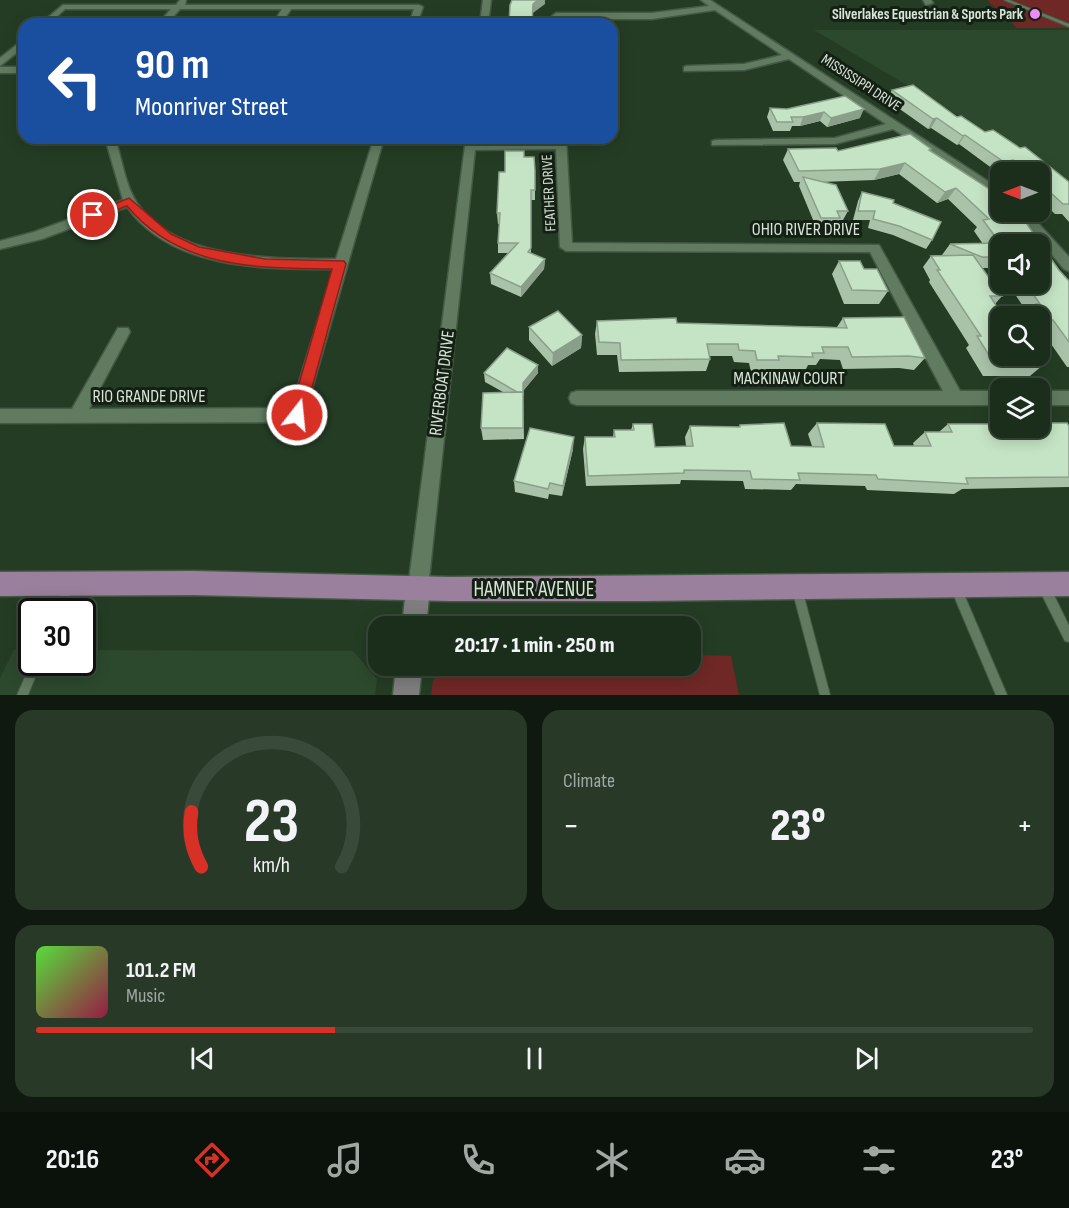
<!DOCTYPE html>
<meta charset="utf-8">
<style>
body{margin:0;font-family:"Sofia Sans Condensed",sans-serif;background:#283928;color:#f1f3f6;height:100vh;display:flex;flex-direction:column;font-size:22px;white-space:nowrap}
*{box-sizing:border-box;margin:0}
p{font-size:20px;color:#a0a8a3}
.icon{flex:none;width:33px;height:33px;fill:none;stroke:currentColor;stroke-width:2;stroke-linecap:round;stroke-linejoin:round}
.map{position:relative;height:695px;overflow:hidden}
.drawer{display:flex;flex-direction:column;gap:15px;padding:15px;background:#0f190f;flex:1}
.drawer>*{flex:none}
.guide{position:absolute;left:18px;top:18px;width:600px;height:126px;border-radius:18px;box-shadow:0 3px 15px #0003,0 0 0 2px #39493a;background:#1a4fa0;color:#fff;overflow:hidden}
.needle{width:39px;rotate:270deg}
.controls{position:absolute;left:990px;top:162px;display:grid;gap:12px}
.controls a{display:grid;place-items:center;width:60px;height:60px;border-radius:12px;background:#1b2d1b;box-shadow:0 3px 15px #0003,0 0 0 2px #39493a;font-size:30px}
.speed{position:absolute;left:18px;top:598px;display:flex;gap:12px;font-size:30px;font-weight:700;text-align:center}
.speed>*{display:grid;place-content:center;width:78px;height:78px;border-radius:50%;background:#1b2d1b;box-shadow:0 3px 15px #0003,0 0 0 2px #39493a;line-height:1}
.speed .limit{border:3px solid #111;border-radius:9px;background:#fff;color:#111}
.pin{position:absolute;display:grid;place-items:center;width:51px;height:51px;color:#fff;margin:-26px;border:3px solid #fff;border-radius:50%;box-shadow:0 2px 6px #0007}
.me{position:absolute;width:66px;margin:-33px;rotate:16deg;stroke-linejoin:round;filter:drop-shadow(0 0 4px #0008)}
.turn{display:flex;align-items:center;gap:21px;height:126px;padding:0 18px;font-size:27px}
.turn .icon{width:78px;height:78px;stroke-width:2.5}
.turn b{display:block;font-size:42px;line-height:51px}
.big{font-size:45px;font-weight:800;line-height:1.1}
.drawer .widget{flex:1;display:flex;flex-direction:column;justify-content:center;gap:9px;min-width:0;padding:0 21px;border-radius:18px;background:#283928}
.drawer .dial{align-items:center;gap:0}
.dial svg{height:156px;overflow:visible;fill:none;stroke:#39493a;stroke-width:7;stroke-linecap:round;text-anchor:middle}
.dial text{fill:#f1f3f6;stroke:none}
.song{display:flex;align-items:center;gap:18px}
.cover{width:72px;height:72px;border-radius:9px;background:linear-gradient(135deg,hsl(110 70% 55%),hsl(340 70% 35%))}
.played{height:6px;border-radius:3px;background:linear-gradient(90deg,#d93025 30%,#39493a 30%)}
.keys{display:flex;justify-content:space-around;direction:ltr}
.heat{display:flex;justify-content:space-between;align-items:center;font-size:33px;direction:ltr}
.drawer .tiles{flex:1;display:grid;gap:15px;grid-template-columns:1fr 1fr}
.widget:last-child{grid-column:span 2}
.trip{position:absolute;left:368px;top:616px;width:333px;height:60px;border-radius:18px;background:#1b2d1b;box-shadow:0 3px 15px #0003,0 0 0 2px #39493a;font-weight:800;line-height:60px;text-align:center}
.tabs{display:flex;height:96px;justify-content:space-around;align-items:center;background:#0b120b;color:#a0a8a3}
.tabs .icon{width:42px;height:42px}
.tabs .selected{color:#d93025}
.tabs b{font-size:27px;color:#f1f3f6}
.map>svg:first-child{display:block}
.built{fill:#2c492d}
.green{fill:#6f2826}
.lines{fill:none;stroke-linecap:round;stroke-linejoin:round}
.lane-casing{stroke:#445945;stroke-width:2}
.street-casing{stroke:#445945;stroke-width:3}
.secondary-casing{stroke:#445945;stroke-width:3}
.primary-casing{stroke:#445945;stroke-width:3}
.lane{fill:#617b60;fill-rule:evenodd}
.street{fill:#617b60;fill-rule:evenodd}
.secondary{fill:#7e7e7f;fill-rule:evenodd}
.primary{fill:#9b809d;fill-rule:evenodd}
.wall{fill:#a9c3a9}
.shaded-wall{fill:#8a9f8a}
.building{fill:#c5e3c5;stroke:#8a9f8a;stroke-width:1.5}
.route{fill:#d93025;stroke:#8d1f18;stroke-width:1.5}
.poi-dot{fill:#ef8bf6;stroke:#152015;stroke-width:2}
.labels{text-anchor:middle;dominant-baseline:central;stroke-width:6;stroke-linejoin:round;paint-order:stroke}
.far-poi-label{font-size:15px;font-weight:bold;fill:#d7e5d6;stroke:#152015;text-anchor:end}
.far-street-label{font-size:15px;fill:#d7e5d6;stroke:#152015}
.street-label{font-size:18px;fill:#d7e5d6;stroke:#152015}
.near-street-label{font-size:21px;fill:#d7e5d6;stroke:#152015}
</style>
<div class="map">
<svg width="1069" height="695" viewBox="0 0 1069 695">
<rect width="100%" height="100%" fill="#243c24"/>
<g class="built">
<path d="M814 30H1069V181Z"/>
<path d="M14 650H31L32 663H82L83 650 353 651 377 679 375 695H0V678Z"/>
</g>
<g class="green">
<path d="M987 0H1069V28H1017Z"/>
<path d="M702 655 731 656 739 695H431L433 680 450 666H690V657Z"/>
</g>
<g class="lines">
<g class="lane-casing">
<g id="lane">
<path d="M1004 0H1009L1069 24V27Z"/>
<path d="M1044 582 1048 583 1069 626V642L1065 641 1040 591 1039 587 1040 583Z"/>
<path d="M68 584 72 585 73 589 63 612H53L64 585Z"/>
<path d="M797 584 801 585 802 589 830 695H820L792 589 793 585Z"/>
<path d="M956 584 960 585 1007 695H996L951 589 952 585Z"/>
<path d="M32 661V663H41L28 695H17Z"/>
</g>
</g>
<g class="street-casing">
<g id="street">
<path d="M180 0H186L185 5H419L423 7 417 24H409L414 9H291L281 24H273L282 9H180L167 24H158L171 9H65L49 24H40L63 5H176Z"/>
<path d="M483 0H491L488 24H480Z"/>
<path d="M701 0H710L1000 189V198L893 129 835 144 712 145V141L716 140 835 138 886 124 789 59 744 70 684 71V67L687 66 744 64 782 55 715 10 652 19H560V24H552V16L556 13H652L709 6Z"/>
<path d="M923 0H931L933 3 926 5Z"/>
<path d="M24 39V47L0 66V58Z"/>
<rect x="0" y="67" width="24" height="6"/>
<path d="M105 138H115C122 159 125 185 137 203 176 261 275 259 336 259L374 138H384L303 420 297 422 0 423V409H72L118 328H128L130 332 89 409 291 408 334 269C265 269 172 270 127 207L42 239 0 249V241L34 232 123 200Z"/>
<path d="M466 138H476V144L556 143V138H566L572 243 879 245 960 391H1000V405H577L571 403 569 398 571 393 577 391H943L870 252 566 251 560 247 556 149 475 150 428 588 425 595 418 598 411 595 408 588Z"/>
<path d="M1016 212H1028L1069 257V271L1064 269Z"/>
<rect x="1040" y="391" width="29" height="14"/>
</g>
</g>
<g class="secondary-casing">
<g id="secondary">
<path d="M418 576 426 580 430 588 426 627H402L406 588 410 580Z"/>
<path d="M396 666H422L419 695H393Z"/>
</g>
</g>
<g class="primary-casing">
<path id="primary" d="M193 571 450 577 1069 572V596L644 601H450L193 595 0 596V572Z"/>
</g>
<use href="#lane" class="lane"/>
<use href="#street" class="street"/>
<use href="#secondary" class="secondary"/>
<use href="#primary" class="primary"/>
</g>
<g class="wall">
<path d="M892 90 957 117 985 132 1069 182V222L1062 214H1055L1040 200V172H1009L1006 170 997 172 959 144 957 145 931 128 928 129 887 100Z"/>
<path d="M845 96 860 118 827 127 820 121 800 126H792L790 131H773L767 117 770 108 787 109Z"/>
<path d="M788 149 838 151H930L1059 270 1069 281V367H1067L1042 331H1040V316H1026L1025 315 1027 312 1008 284H1040L1000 244V272L997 268H982L1002 296 995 304 1000 356 1043 365 1030 376H983L966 348 969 345 929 282 930 280 923 267 931 256 942 255 950 244H983L974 231 977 227 948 199 937 203 899 174 874 180 821 182 848 211 843 220H839L835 227H816L799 186 800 182H794L783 160Z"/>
<path d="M524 157 535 171V200H531V253L545 259 544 269 521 297 491 284 490 273 508 253H498V243L499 224H498L497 213 505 172Z"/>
<path d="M862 192 893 203 932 240 926 249 893 235 868 228 870 220H853L858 201Z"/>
<path d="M839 261 864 269 888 291 879 304H844L832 274Z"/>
<path d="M843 318 925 358 914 370 899 368 843 369 840 360 820 359 816 365H808L806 369H775L773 373 751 372 749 363 734 362 732 356H710V359L706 371 619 372 617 355H597L595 334 597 321 837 327Z"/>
<path d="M529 327 582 335 581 348 552 366 529 340Z"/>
<path d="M484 373H538L523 391 524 439 483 440 481 428 503 392 485 382Z"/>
<path d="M817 423 894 446H914L913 443 925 432H939L948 424 994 427 1044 426 1049 423 1069 426V487L962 489 954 494 867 490 865 486 796 484 791 490 745 489 743 481 681 480 680 484 586 486 583 449 585 437H613L614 430H631L633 424 655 447 686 446 685 437 690 426 739 427 740 425 791 446H812L808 434Z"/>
<path d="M573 449 562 496 549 494 548 499 515 492 514 481Z"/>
</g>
<g class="shaded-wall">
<path d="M538 0H545V4L533 13 532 24 533 4Z"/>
<path d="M864 109 860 118 827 127 831 118Z"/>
<path d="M824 112 820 121 800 126 803 117Z"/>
<path d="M937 118 931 128 928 129 933 119Z"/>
<path d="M965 135 959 144 957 145 963 136Z"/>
<path d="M1013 160 1006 170 997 172 1004 162Z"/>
<path d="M905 163 899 174 874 180 880 169Z"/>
<path d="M956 188 948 199 937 203 945 192Z"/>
<path d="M545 259 544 269 521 297V287Z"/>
<path d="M582 335 581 348 552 366 553 353Z"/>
<path d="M538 365V373L523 391V383Z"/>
<path d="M574 437 573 449 562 496 563 486Z"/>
</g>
<g class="building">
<path d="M512 0H538L533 4 532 24H509L510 5Z"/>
<path d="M913 85 957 117 961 116 985 132 993 130 1020 148 1025 147 1069 182V204H1063L1040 183V172H1028L1013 160 1004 162 965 135 963 136 937 118 933 119 892 90Z"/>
<path d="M845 96 864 109 831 118 824 112 803 117H791L793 122H777L770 108 787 109Z"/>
<path d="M910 134 931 149 929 150 988 188 1000 199V212H1015L1022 217 1059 270 1069 281V342L1053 320H1047L1036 304H1040L1026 284H1040V244H1000V257H982L950 244 1000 243 983 220 989 219 956 188 945 192 905 163 880 169 799 171 788 149 836 148 838 151Z"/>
<path d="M505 151H524V157H534L535 171V190H531V248L528 252 545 259 521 287 490 273 518 243H498L500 213H497L499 172H505Z"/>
<path d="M803 177 836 185 848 211H837L840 218H821Z"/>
<path d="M862 192 894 200 893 203 941 222 932 240 899 226 873 219 875 211H858Z"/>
<path d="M973 255 1002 296H990L1003 316H1000V356H1036L1043 365H995L977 336H981L937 270H940L931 256Z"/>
<path d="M839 261H860L864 269H877L888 291 852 290Z"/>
<path d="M558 311 582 335 553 353 529 327Z"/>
<path d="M904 317 925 358 909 356 852 357 848 347H822L824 353H812L813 357 778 356 779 360H757L755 351 739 350 738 344H707L710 359 621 360 620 343 599 342 597 321 676 318 677 323 847 328 843 318Z"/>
<path d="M507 348 538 365 523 383V396V392H517L484 373Z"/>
<path d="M523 392V428H481L483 393Z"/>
<path d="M784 423 791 446 824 447 817 423 885 424 894 446H931L925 432H952L948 424H992L994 427 1000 428H1040V426H1051L1049 423H1067L1069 426V477L966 478 968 484 878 479 876 475 798 473 800 480 752 479 750 471 684 470V473L588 476 585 437H615L614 430H634L633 424H652L655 447 693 446 690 426 740 427V425Z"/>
<path d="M530 428 574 437 563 486 550 483 548 489 514 481Z"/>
</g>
<path class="route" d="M129 198 171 234 199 247 265 259 344 261 346 264 303 420 297 421 292 420 290 415 332 269C257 268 179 269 127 206L93 219 87 215Z"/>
<circle class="poi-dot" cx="1035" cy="14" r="6"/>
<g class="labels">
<g class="far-poi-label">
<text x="1023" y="14">Silverlakes Equestrian &amp; Sports Park</text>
</g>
<g class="far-street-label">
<text transform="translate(861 83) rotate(33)">MISSISSIPPI DRIVE</text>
<text transform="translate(549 193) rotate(-93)">FEATHER DRIVE</text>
</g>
<g class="street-label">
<text x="806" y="229">OHIO RIVER DRIVE</text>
<text x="789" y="378">MACKINAW COURT</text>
<text transform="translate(442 383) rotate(-83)">RIVERBOAT DRIVE</text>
<text x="149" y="396">RIO GRANDE DRIVE</text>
</g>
<g class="near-street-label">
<text x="534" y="589">HAMNER AVENUE</text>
</g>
</g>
</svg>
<div class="controls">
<a><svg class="needle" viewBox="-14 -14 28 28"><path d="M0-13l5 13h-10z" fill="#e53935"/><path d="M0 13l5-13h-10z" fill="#a0a8a3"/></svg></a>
<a><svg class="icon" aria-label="sound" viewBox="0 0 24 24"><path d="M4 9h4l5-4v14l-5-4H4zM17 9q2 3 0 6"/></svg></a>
<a><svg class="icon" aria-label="search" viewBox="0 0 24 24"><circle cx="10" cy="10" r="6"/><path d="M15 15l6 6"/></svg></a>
<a><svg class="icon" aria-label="layers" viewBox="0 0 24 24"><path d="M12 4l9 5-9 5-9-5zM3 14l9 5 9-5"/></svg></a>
</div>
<div class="speed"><div class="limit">30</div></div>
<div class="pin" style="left:93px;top:215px;background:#d93025"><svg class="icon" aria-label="arrive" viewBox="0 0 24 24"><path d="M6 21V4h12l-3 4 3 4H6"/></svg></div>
<svg class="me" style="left:297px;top:415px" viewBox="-20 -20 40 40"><circle r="17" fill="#d93025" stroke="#fff" stroke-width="3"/><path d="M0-11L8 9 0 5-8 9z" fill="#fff"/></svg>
<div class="trip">20:17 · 1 min · 250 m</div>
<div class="guide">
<div class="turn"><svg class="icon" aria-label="left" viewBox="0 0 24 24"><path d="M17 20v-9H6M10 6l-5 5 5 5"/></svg><div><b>90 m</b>Moonriver Street</div></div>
</div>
</div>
<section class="drawer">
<div class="tiles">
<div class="widget dial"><svg viewBox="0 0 100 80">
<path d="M14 69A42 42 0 1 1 86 69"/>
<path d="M14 69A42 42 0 0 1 9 41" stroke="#d93025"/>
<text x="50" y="56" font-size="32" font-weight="700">23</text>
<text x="50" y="72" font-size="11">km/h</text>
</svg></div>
<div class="widget"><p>Climate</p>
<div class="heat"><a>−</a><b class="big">23°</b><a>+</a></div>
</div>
<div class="widget">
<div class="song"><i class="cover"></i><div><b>101.2 FM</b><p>Music</p></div></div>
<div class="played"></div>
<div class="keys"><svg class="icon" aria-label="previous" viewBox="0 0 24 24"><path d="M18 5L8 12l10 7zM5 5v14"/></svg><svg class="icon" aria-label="pause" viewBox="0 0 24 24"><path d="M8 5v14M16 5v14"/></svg><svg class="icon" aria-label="next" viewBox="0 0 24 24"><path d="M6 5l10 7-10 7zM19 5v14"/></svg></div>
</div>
</div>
</section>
<nav class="tabs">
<b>20:16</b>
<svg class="icon selected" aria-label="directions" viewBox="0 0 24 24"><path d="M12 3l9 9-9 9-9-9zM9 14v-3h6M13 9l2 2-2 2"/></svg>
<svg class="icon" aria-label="music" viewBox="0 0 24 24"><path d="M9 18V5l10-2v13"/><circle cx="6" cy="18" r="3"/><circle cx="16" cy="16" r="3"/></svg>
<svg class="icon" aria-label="phone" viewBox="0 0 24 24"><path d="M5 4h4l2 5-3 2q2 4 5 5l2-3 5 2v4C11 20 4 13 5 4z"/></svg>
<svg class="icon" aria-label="climate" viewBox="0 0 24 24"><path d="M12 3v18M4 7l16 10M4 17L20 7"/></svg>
<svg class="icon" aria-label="car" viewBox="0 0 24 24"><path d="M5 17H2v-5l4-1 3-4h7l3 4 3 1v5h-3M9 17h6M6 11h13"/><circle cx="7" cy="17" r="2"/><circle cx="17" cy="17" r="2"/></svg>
<svg class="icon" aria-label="filters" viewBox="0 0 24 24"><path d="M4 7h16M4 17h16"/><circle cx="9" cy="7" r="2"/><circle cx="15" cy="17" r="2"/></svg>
<b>23°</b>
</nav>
